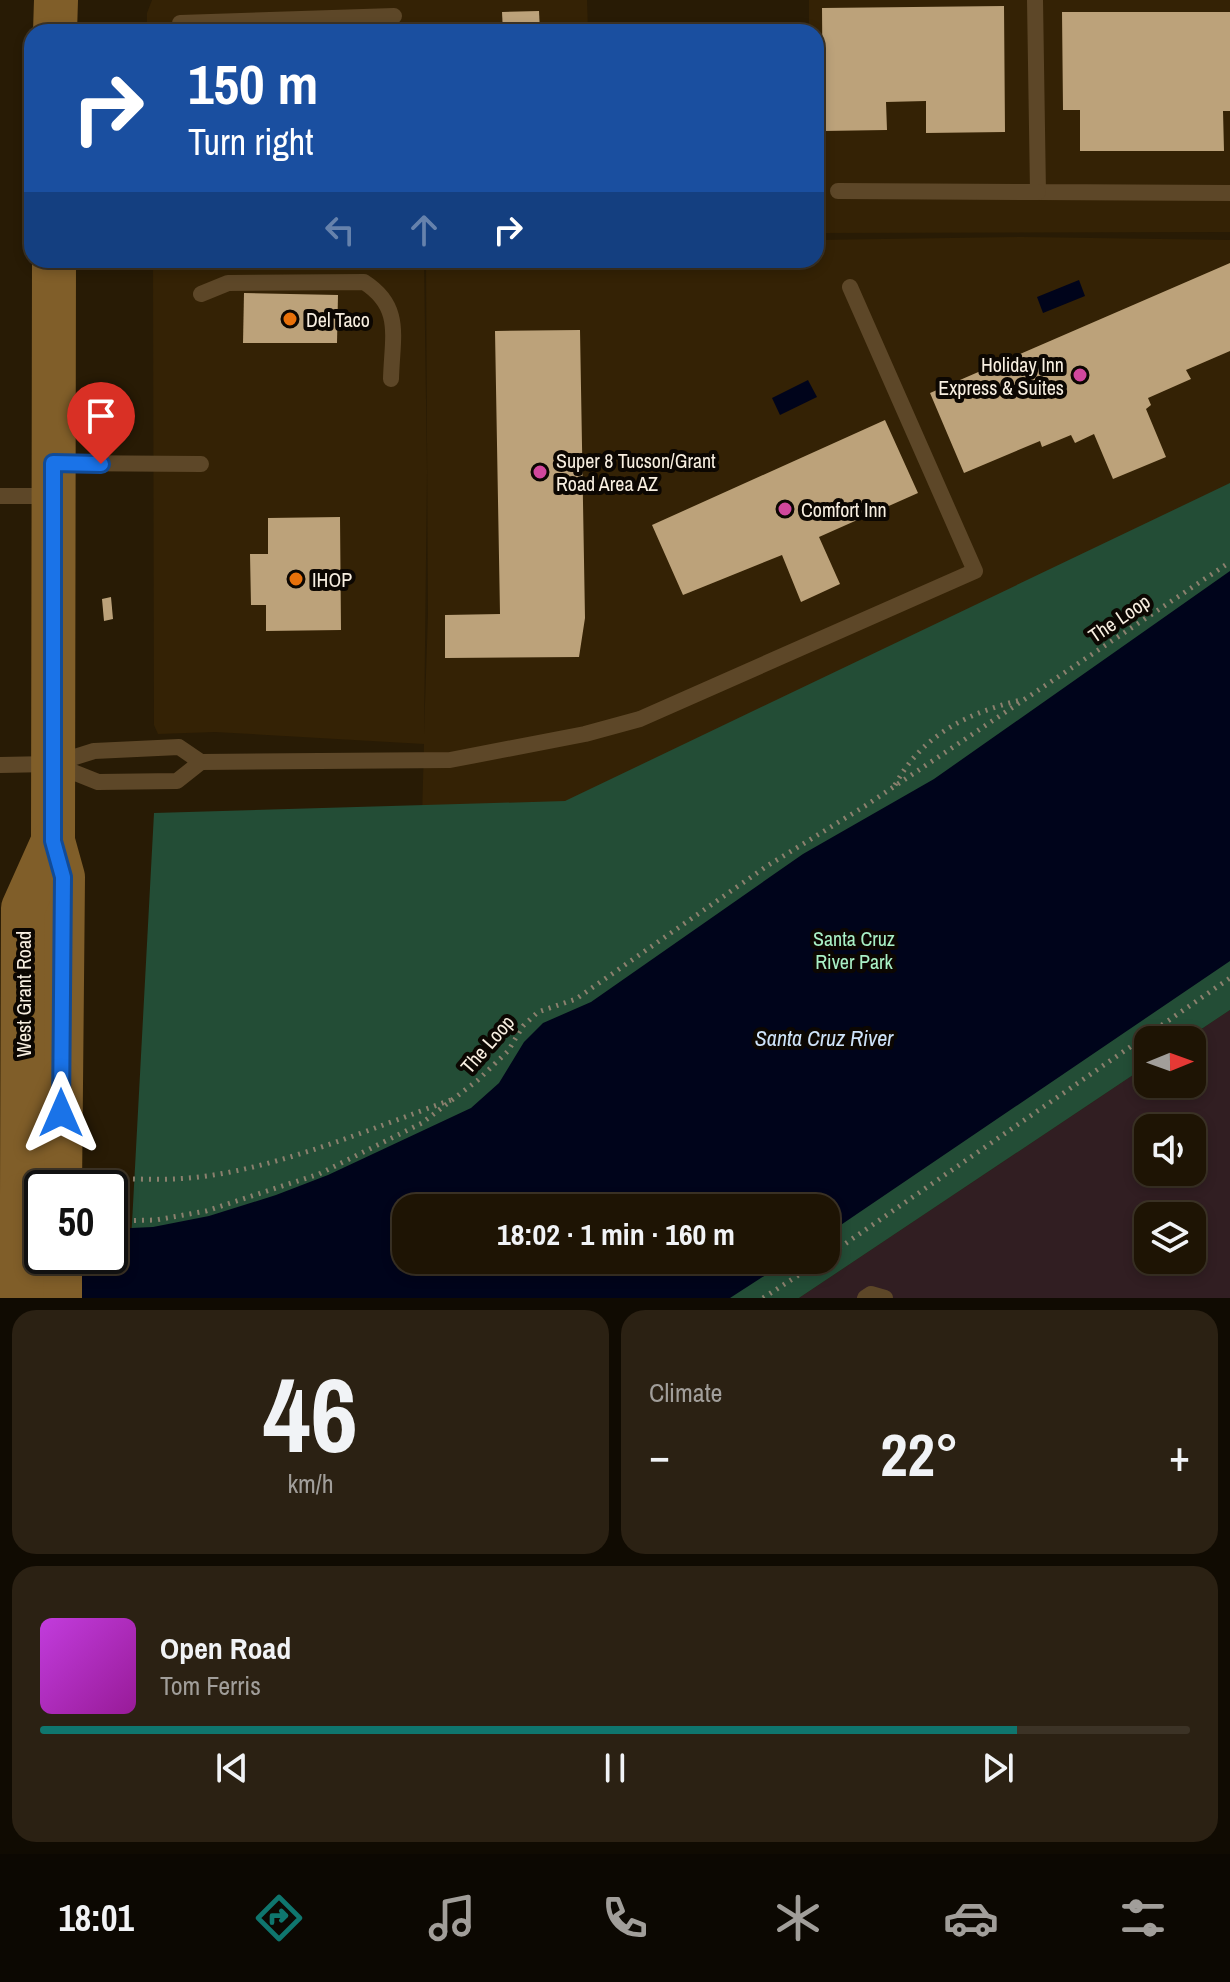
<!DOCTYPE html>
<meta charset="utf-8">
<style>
body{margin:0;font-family:"Archivo Narrow",sans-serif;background:#2b2113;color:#f1f3f6;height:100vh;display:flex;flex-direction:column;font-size:30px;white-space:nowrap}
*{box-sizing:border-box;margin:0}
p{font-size:26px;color:#a19e9a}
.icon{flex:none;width:44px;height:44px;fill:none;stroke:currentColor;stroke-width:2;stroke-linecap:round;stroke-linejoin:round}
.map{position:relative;height:1298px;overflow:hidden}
.details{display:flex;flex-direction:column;gap:12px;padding:12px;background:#100b02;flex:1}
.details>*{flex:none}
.hud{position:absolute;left:24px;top:24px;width:800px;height:244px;border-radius:24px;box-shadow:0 4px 12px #0003,0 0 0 2px #3c3326;background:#1a4fa0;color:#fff;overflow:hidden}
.needle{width:52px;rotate:89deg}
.controls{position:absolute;left:1134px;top:1026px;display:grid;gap:16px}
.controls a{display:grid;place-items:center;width:72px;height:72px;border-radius:16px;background:#1e1404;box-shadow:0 4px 12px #0003,0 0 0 2px #3c3326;font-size:40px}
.speed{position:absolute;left:24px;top:1170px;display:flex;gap:16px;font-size:40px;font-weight:700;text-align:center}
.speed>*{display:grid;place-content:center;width:104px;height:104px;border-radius:50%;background:#1e1404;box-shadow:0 4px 12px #0003,0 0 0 2px #3c3326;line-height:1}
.speed .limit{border:4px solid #111;border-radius:12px;background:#fff;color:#111}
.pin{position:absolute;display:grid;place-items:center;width:68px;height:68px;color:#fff;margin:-82px -34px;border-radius:50% 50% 50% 0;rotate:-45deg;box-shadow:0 0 8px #0007}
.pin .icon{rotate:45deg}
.me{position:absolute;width:88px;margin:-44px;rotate:0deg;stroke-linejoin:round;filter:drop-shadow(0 0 6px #0008)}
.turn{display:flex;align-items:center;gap:28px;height:168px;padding:0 32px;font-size:36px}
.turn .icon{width:104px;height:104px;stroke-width:2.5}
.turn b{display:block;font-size:56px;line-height:68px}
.lanes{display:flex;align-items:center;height:76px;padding:0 32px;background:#0003;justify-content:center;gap:40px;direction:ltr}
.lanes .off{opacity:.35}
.big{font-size:60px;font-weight:700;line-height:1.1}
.details .widget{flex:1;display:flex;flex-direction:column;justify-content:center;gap:12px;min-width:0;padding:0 28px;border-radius:24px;background:#2b2113}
.details .dial{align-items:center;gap:0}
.dial b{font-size:104px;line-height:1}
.song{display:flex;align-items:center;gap:24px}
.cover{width:96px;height:96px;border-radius:12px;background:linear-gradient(135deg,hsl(290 70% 55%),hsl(300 70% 35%))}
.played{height:8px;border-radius:4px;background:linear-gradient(90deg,#0f766e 85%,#3c3326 85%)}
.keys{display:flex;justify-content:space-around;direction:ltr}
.heat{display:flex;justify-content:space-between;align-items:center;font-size:44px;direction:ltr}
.details .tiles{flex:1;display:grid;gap:12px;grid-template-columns:1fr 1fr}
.widget:last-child{grid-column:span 2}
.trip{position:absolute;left:392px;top:1194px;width:448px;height:80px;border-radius:24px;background:#1e1404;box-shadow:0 4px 12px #0003,0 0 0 2px #3c3326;font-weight:700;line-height:80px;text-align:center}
.tabs{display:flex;height:128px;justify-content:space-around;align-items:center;background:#0c0802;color:#a19e9a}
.tabs .icon{width:56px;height:56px}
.tabs .current{color:#0f766e}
.tabs b{font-size:36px;color:#f1f3f6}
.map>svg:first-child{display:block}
.built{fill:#342205}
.industrial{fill:#311e22;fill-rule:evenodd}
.green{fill:#234d36;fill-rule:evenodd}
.water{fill:#00041b}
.building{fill:#bca27a}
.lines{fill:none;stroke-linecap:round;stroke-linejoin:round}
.path{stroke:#8b806e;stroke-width:5;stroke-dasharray:2 6;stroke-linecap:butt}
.service{stroke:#5d4728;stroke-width:16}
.secondary{stroke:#805e29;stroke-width:44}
.secondary-bridge{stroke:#805e29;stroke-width:44}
.route-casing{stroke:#114b97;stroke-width:20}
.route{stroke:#1a73e8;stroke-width:14}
.food-dot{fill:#e8710a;stroke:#0c0702;stroke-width:3}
.hotel-dot{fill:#d1479c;stroke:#0c0702;stroke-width:3}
.labels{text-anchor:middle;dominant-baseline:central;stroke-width:8;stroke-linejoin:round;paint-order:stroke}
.poi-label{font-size:20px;fill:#f8efe1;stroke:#0c0702;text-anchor:start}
.street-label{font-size:20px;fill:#f8efe1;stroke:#0c0702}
.park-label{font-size:20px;fill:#a9f1c7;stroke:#0c0702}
.water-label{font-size:22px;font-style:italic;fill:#cee3f9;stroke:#0c0702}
</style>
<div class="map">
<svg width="1230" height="1298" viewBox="0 0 1230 1298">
<rect width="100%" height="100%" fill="#281b05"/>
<g class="built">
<path d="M152 0H587L588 32H147V13Z"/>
<path d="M809 0H1230V232L816 233V32H809Z"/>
<path d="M1024 237 1230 240V495L566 813 422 818 424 744 215 732 158 734 154 725 153 260H424L427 472 424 734 428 614 426 260H816V240Z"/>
</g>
<path class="industrial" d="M1230 1010V1298H799L1148 1065V1084H1192V1040H1185ZM1148 1128H1192V1172H1148ZM1148 1216H1192V1260H1148Z"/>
<path class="green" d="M1230 483V1010L1185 1040H1148V1065L799 1298H128L154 813 565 801ZM406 1208H826V1260H406Z"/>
<g class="water">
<path d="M1079 280 1085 296 1043 313 1037 297Z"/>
<path d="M808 380 817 397 780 415 772 398Z"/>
<path d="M1230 571V961L826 1235V1208H406V1260H789L730 1298H0L42 1256H110V1229L153 1227 209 1216 276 1195 328 1175 471 1108 499 1083 524 1042 543 1023 591 1002 803 854 934 779Z"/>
</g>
<g class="building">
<path d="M1004 6 1005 132 926 133V101L886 102 887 130 823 131 822 8Z"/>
<path d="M539 11 540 32H503L502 12Z"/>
<path d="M1062 12H1230V111H1223L1224 151H1080V110H1063Z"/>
<path d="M1230 263V351L1186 370 1191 379 1148 398 1151 405 1146 409 1166 457 1113 479 1094 434 1075 443 1071 435 1042 447 1040 441 964 473 930 393Z"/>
<path d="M244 293 338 295 337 343H243Z"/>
<path d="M580 330 585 618 579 657 445 658V615L500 614 495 331Z"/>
<path d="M885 420 918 493 819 537 840 584 801 602 782 555 683 595 652 525Z"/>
<path d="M340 517 341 630 266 631V605H251L250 554H268V518Z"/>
<path d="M111 597 113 619 104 621 102 599Z"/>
</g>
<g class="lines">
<g class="path">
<path d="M895 785C922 735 967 713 1021 700"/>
<path d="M93 1178C119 1178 146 1180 173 1179 261 1176 367 1130 451 1100"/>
<path d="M110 1221 156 1220 206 1211 319 1174 422 1123 478 1080 508 1051 523 1026 538 1012 576 999 767 866 865 806 1230 562"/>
<path d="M826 1257 1230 978"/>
<path d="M763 1298 822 1260"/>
</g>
<g class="service">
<path d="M1035 0 1038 192 1230 193"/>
<path d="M180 32V23L394 16"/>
<path d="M838 191 1038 192"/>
<path d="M201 294 228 283 364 282C403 307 392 337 391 379"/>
<path d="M55 463 201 464"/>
<path d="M0 496H51"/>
<path d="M201 762 177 781 98 782 53 764 94 751 179 747 201 762 450 760 585 734 640 719 975 571 850 287"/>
<path d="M0 765 50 764"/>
<path d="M865 1298 871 1294 885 1298"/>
</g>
<g class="secondary">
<path d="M55 32 56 0"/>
<path d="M54 260 53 841 63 877 60 1188"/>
<path d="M22 1195 23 908 53 841"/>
<path d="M60 1298V1256"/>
</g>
<path class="secondary-bridge" d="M21 1298 22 1195"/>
</g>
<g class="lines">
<g class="route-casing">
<path id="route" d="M61 1113 63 877 53 841V463L101 464"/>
</g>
<use href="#route" class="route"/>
</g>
<g class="food-dot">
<circle cx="290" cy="319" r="8"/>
<circle cx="296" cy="579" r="8"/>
</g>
<g class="hotel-dot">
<circle cx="1080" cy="375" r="8"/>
<circle cx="540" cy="472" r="8"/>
<circle cx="785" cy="509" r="8"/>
</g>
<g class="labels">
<g class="poi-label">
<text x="306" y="319">Del Taco</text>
<text x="1064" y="364" text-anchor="end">Holiday Inn<tspan x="1064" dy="23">Express &amp; Suites</tspan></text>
<text x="556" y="460">Super 8 Tucson/Grant<tspan x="556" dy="23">Road Area AZ</tspan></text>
<text x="801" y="509">Comfort Inn</text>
<text x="312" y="579">IHOP</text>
</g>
<g class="street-label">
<text transform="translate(1119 618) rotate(-34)">The Loop</text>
<text transform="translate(23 994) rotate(-90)">West Grant Road</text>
<text transform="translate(487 1044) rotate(-49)">The Loop</text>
</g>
<g class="park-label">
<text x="854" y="938">Santa Cruz<tspan x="854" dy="23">River Park</tspan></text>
</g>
<g class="water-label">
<text x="824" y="1038">Santa Cruz River</text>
</g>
</g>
</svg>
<div class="controls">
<a><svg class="needle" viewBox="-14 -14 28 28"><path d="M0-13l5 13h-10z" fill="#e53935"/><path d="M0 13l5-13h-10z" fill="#a19e9a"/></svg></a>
<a><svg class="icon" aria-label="sound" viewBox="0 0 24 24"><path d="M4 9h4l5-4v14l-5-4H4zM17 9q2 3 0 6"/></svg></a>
<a><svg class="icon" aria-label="layers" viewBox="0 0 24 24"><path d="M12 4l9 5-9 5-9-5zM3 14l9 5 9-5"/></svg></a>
</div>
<div class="speed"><div class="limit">50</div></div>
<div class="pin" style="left:101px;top:464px;background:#d93025"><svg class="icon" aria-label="arrive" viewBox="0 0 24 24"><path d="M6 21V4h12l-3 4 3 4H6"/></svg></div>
<svg class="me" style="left:61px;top:1113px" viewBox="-20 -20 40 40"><path d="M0-17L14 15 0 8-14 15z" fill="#1a73e8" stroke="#fff" stroke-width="4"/></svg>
<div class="trip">18:02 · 1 min · 160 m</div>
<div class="hud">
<div class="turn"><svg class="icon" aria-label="right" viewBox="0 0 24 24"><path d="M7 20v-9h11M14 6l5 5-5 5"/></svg><div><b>150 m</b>Turn right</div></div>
<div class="lanes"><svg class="icon off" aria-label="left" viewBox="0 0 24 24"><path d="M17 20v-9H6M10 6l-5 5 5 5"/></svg><svg class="icon off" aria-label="ahead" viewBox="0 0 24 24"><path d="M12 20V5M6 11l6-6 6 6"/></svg><svg class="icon" aria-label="right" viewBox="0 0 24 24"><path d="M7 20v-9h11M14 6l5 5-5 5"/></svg></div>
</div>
</div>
<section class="details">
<div class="tiles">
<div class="widget dial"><b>46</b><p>km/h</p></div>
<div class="widget"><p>Climate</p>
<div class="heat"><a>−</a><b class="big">22°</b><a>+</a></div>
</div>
<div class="widget">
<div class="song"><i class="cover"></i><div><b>Open Road</b><p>Tom Ferris</p></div></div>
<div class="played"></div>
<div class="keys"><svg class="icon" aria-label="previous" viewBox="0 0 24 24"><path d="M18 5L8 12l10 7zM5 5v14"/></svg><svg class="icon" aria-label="pause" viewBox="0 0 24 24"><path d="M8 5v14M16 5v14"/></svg><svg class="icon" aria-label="next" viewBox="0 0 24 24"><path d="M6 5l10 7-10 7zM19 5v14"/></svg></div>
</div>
</div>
</section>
<nav class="tabs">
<b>18:01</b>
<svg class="icon current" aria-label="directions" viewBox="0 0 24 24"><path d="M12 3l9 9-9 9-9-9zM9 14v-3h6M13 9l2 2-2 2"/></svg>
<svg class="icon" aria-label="music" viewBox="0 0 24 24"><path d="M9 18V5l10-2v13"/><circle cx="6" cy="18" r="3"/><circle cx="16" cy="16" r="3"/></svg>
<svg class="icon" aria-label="phone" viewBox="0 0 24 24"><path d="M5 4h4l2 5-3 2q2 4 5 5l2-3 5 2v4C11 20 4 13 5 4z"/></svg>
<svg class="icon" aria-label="climate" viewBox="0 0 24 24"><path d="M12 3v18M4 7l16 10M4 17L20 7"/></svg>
<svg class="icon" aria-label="car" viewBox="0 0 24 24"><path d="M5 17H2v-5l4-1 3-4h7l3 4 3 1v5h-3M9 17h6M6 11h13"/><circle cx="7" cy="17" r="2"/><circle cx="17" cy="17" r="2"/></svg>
<svg class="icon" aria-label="filters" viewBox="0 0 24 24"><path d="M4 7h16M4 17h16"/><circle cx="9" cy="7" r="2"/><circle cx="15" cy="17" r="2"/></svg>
</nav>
